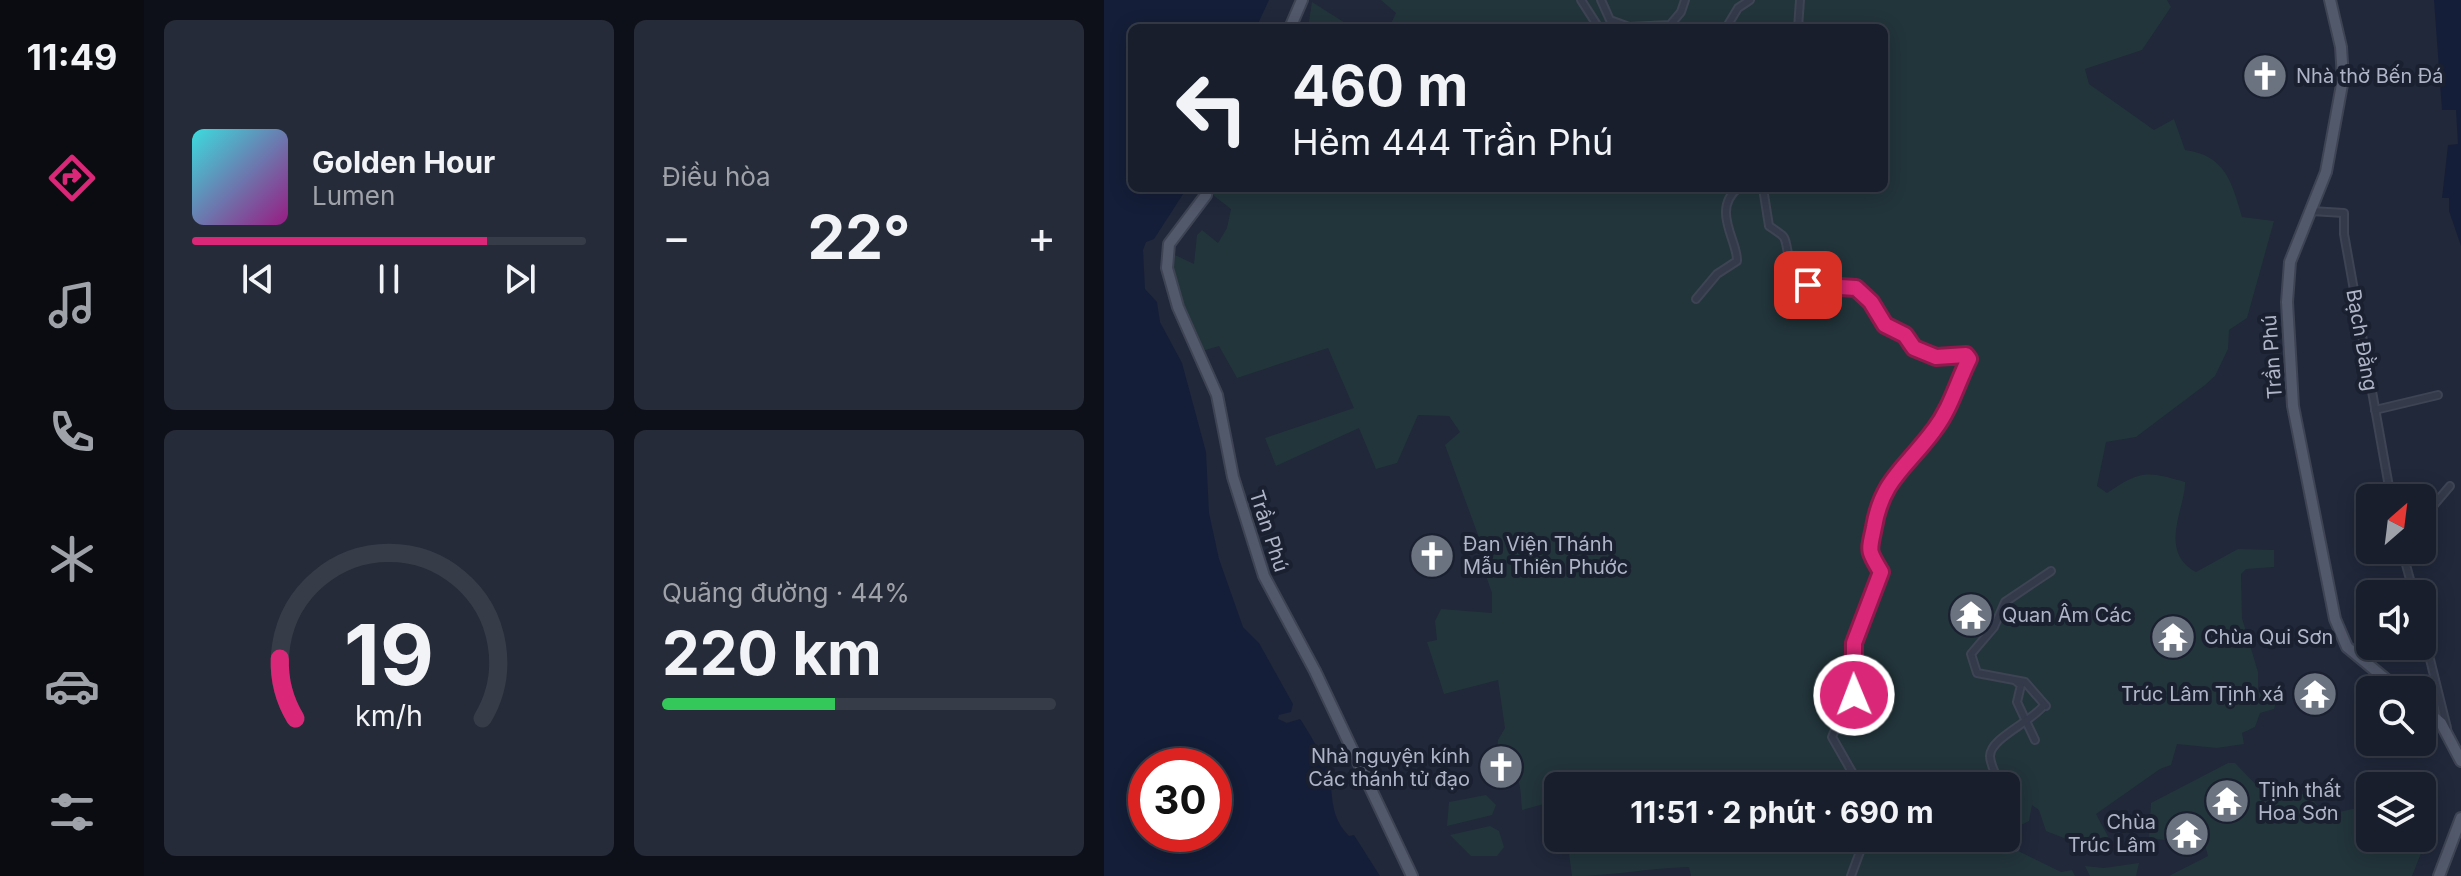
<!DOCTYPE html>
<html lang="vi">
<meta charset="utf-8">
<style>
body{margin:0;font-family:Inter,sans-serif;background:#252b38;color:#f1f3f6;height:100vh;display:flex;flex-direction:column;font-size:30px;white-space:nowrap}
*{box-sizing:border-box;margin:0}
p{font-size:26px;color:#9fa2a9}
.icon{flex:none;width:44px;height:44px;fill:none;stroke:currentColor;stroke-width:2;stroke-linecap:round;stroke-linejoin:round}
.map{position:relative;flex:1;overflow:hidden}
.details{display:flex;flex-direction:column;gap:20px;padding:20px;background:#0d1018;width:960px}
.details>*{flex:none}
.banner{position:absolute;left:24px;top:24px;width:760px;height:168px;border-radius:12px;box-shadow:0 4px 20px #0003,0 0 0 2px #363c48;background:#181e2c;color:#f1f3f6;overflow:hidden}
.needle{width:52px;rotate:28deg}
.tools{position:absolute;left:1252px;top:484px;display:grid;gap:16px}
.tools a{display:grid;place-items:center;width:80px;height:80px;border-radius:12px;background:#181e2c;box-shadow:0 4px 20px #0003,0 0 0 2px #363c48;font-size:40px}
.speed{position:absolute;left:24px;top:748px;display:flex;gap:16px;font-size:40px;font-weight:700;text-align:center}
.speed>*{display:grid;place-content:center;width:104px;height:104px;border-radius:50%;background:#181e2c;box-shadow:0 4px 20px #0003,0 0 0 2px #363c48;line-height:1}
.speed .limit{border:12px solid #d22;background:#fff;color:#111}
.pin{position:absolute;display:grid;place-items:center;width:68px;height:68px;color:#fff;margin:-34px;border-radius:16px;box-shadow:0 4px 12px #0006}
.me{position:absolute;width:88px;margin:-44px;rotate:359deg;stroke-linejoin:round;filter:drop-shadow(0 0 6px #0008)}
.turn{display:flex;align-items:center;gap:28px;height:168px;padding:0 32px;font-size:36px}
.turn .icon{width:104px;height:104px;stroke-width:2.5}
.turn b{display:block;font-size:56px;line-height:68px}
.big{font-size:60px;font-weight:700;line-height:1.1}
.details .card{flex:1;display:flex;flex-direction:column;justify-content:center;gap:12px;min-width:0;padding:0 28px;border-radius:12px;background:#252b38}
.details .dial{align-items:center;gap:0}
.dial svg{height:208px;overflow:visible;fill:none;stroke:#363c48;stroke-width:7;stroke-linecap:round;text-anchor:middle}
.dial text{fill:#f1f3f6;stroke:none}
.song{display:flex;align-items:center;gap:24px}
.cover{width:96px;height:96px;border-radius:12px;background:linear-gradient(135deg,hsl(180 70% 55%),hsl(310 70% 35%))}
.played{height:8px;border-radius:4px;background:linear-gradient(90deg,#db2777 75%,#363c48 75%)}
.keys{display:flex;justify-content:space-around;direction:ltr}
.heat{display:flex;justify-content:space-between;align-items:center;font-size:44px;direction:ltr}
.charge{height:12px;border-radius:6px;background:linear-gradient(90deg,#34c759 44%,#363c48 0)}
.details .tiles{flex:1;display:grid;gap:20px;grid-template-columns:repeat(2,1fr)}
.trip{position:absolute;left:440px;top:772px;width:476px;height:80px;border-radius:12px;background:#181e2c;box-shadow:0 4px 20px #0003,0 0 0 2px #363c48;font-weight:700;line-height:80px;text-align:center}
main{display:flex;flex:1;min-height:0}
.dock{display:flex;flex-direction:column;width:144px;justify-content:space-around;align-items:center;background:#0a0c12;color:#9fa2a9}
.dock .icon{width:56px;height:56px}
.dock .current{color:#db2777}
.dock b{font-size:36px;color:#f1f3f6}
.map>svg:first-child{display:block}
.green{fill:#22353b}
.water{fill:#141e38;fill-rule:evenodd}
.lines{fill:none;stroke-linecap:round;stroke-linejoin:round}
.street-casing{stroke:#3e4454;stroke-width:10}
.primary-casing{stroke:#3e4454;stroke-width:14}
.street{stroke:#343a4a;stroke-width:6}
.primary{stroke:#52596b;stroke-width:10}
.route-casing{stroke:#8e194d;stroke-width:20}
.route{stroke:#db2777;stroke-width:14}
.labels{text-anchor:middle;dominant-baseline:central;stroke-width:8;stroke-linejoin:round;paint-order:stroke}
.poi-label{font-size:20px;fill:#afb5c7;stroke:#1a202f;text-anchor:start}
.street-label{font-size:20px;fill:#afb5c7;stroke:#1a202f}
</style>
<main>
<nav class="dock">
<b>11:49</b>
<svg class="icon current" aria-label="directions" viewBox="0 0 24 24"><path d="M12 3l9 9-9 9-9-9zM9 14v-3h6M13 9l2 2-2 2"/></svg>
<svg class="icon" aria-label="music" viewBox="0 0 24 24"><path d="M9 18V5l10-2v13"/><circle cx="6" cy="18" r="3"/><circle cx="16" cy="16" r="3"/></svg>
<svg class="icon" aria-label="phone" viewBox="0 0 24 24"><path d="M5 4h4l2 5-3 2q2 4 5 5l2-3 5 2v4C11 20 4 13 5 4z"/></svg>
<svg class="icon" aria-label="climate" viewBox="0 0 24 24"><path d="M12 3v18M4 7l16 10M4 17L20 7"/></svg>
<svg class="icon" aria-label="car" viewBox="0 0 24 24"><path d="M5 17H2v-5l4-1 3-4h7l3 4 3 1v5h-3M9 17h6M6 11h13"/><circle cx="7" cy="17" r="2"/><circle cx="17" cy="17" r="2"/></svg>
<svg class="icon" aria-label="filters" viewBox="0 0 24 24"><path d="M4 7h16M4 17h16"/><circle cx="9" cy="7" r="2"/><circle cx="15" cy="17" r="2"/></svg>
</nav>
<section class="details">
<div class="tiles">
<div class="card">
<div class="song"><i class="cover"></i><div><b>Golden Hour</b><p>Lumen</p></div></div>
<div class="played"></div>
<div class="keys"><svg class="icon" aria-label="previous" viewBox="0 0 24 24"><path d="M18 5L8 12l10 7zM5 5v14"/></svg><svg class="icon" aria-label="pause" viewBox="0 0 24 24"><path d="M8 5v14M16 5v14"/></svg><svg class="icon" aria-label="next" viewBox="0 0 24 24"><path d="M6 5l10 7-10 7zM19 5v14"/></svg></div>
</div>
<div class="card"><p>Điều hòa</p>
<div class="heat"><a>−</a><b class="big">22°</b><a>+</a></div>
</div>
<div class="card dial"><svg viewBox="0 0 100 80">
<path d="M14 69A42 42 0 1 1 86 69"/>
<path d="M14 69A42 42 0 0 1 8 46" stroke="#db2777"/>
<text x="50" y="56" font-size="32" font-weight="700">19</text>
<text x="50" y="72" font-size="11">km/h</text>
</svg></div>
<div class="card"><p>Quãng đường · 44%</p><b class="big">220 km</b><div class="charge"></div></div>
</div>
</section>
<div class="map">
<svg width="1357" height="876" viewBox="0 0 1357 876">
<rect width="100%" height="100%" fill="#20283a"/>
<g class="green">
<path d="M277 0H1063L1067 7 1038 50 981 69 985 84 1050 130 1070 119 1081 150C1121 155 1128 182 1138 217L1170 221 1143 318 1125 330 1124 349 1111 376 1101 385 1032 437 1002 442 993 486 1003 493C1037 470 1043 471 1081 482 1082 507 1053 551 1092 572L1134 549 1170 550V567L1142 569 1137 574 1138 618 1154 672V689L1173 699 1170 709 1156 713 1151 727 1138 733 1140 744 1113 748 1073 744 1067 765 1056 769 992 814 1007 842 975 844 942 831 935 810 928 805 925 821 911 828 902 845 957 872 968 870 971 876H587L585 867C545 868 508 876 468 876L463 838H902V786H454V800L418 810C416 784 418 771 392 763L394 740 401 728 394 680 340 694 323 642 333 640 331 621 337 609 388 613V593L376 559 381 554 341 445 356 432 345 416 314 415 293 463 272 469 255 428 172 466 161 438 250 408 224 348 133 378 115 346 98 351C86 324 61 285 71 255L90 264 93 235 98 230 114 243 123 228 127 209 109 195 110 188H780V28H285L292 13Z"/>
<path d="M208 2 249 28H204Z"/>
<path d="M1124 763H1131L1160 793 1204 794 1222 815 1253 808 1266 795V838H1318V821L1323 838 1308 876H1065L1104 856 1101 845 1045 838 1047 803Z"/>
<path d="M382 795 392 805 388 815 343 826 345 802Z"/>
<path d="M386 826 395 831 400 847 393 856H367L346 835Z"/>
<path d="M1035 863 1032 876H986L981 866 1000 868Z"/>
</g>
<g class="water">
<path d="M0 0H165L152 28H28V188H83L50 239 42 242 39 250 41 289 53 302 56 322 78 363 102 452 105 513 115 559 139 627 155 643 189 704 187 712 175 715 174 719 183 723 196 719C200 724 220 758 222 764 232 792 222 812 245 836L250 835 276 876H0ZM42 766H110V834H42Z"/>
<path d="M1330 0H1357V246L1345 211V198H1338L1344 145 1354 144 1352 110H1338Z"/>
</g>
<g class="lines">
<g class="street-casing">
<g id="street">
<path d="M477 0 495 28"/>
<path d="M497 0 506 20 525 27 566 25 577 12 581 0"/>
<path d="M622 28 634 8 646 0"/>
<path d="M694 28 696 0"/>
<path d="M659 188 665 226C686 240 679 235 685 257 688 267 698 277 704 285L752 288 767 302 781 325 801 335 810 348 832 357 862 355 865 359C853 383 847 408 830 430 804 465 778 482 770 527 765 552 763 549 777 572L750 643 749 703 734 722 728 737 756 786"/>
<path d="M1207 211 1240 213V234L1287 498"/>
<path d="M592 299 613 274 633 261C634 241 607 210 634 188"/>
<path d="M1271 410 1334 395"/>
<path d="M1318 519 1346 486"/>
<path d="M1298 550 1310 594"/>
<path d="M1318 627 1343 728"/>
<path d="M913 682 917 685 913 702 931 740"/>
<path d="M942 706 921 682 873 673 867 654 890 627 901 602 947 571"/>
<path d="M895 786C894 776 886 766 886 756 886 738 929 721 940 705"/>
<path d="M902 827 911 847"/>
<path d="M747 876 761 838"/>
</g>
</g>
<g class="primary-casing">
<g id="primary">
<path d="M1226 0 1237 47 1239 79 1222 172 1186 262 1183 302 1189 406 1231 619 1243 647 1295 690"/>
<path d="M186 28 198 0"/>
<path d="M103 188 102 195 65 244 63 268 74 307 113 395 129 477 160 576 211 671 308 876"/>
<path d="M1318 707 1337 723 1357 761"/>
<path d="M1335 876 1357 818"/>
</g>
</g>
<use href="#street" class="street"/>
<use href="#primary" class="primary"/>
</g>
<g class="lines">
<g class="route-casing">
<path id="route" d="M704 285 752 288 767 302 781 325 801 335 810 348 832 357 862 355 865 359C853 383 847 408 830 430 803 467 778 479 770 527 765 552 763 549 777 572L750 643V695"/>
</g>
<use href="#route" class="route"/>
</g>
<defs>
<g id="church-disc" transform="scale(2.3)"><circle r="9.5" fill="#6b7280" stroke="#1a202f"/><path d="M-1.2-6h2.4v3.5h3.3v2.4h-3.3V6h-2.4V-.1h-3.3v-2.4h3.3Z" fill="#fff"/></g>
<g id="temple-disc" transform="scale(2.3)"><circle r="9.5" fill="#6b7280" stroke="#1a202f"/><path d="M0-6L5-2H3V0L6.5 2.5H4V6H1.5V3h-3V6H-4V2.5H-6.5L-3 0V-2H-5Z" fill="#fff"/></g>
</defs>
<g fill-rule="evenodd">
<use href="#church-disc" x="1161" y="76"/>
<use href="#church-disc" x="328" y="556"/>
<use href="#temple-disc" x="867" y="615"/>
<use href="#temple-disc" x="1069" y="637"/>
<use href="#temple-disc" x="1211" y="694"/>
<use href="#church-disc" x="397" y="767"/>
<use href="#temple-disc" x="1123" y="801"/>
<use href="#temple-disc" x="1083" y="834"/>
</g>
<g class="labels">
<g class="poi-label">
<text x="1192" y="76">Nhà thờ Bến Đá</text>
<text x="359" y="544">Đan Viện Thánh<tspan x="359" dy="23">Mẫu Thiên Phước</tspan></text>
<text x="898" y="615">Quan Âm Các</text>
<text x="1100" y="637">Chùa Qui Sơn</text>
<text x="1180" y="694" text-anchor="end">Trúc Lâm Tịnh xá</text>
<text x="366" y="756" text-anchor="end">Nhà nguyện kính<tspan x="366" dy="23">Các thánh tử đạo</tspan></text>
<text x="1154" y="790">Tịnh thất<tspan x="1154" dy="23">Hoa Sơn</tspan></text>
<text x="1052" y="822" text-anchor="end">Chùa<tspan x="1052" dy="23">Trúc Lâm</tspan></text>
</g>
<g class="street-label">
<text transform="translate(1258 340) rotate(80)">Bạch Đằng</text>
<text transform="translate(1168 357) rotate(-94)">Trần Phú</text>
<text transform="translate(165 531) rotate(72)">Trần Phú</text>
</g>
</g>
</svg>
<div class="tools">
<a><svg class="needle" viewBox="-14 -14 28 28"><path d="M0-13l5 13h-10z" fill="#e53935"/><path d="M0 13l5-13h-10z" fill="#9fa2a9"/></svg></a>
<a><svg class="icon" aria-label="sound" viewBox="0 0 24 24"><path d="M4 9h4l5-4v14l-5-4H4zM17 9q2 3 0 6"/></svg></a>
<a><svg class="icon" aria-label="search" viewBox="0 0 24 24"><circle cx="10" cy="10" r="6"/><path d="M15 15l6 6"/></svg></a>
<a><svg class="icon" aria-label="layers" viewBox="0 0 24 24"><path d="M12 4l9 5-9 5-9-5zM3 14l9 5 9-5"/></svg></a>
</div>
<div class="speed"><div class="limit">30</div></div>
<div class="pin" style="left:704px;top:285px;background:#d93025"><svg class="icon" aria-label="arrive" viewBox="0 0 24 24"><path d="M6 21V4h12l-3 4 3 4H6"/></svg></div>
<svg class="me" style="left:750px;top:695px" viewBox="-20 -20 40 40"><circle r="17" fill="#db2777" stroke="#fff" stroke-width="3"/><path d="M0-11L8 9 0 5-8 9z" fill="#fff"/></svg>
<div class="trip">11:51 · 2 phút · 690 m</div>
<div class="banner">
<div class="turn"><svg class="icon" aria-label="left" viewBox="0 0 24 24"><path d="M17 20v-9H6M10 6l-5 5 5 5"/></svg><div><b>460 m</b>Hẻm 444 Trần Phú</div></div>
</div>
</div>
</main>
